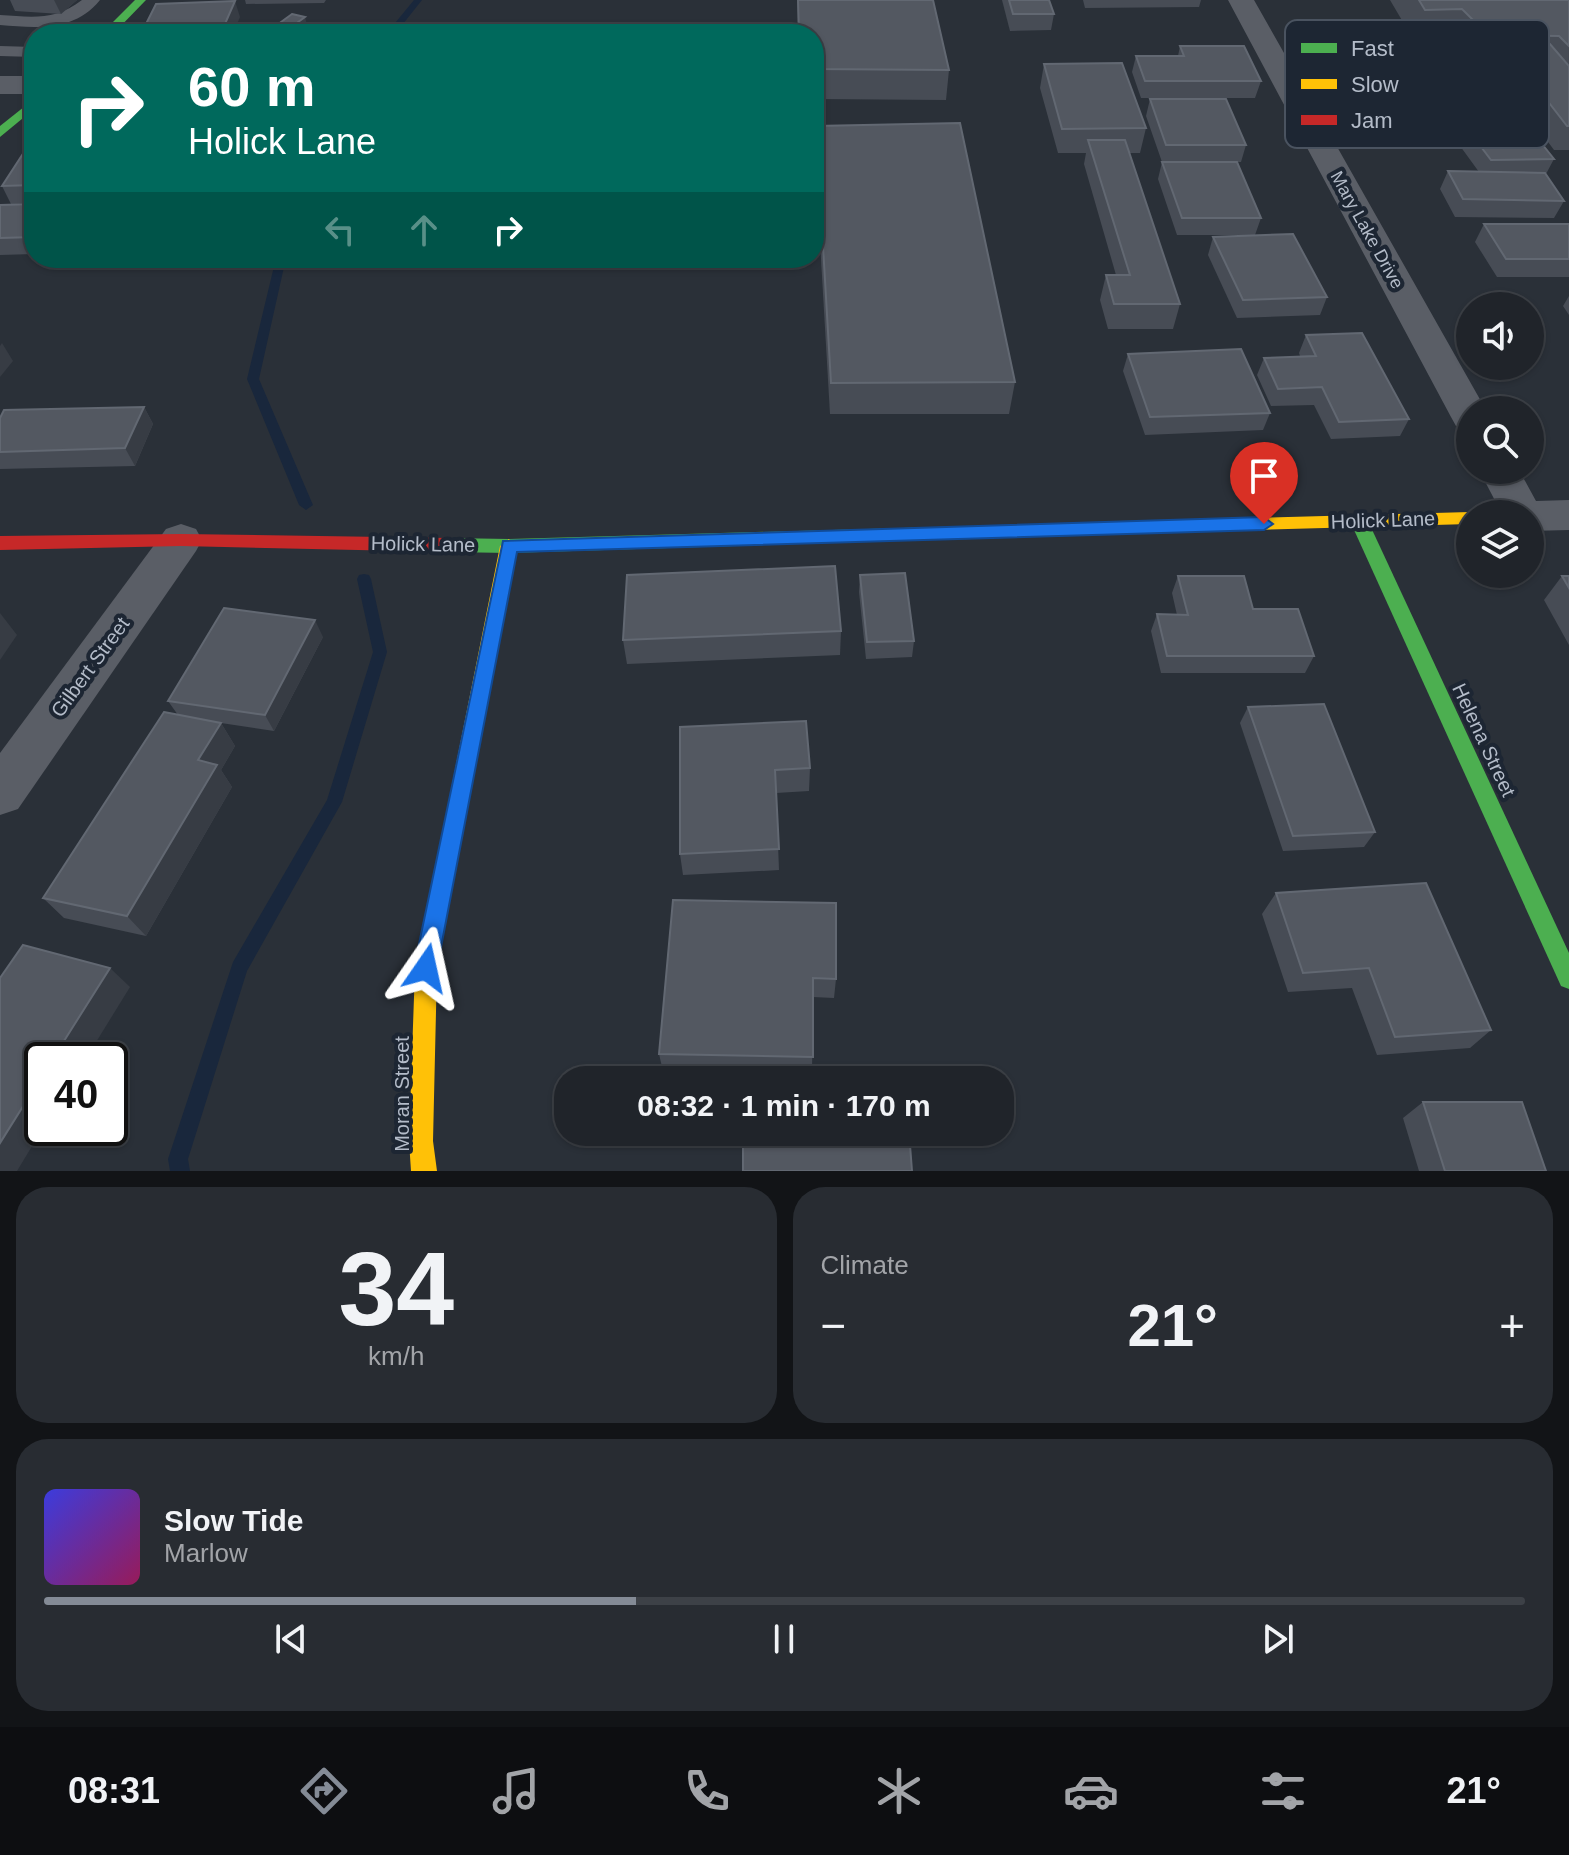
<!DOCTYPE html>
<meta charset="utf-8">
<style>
body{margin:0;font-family:Arial,sans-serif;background:#282c32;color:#f1f3f6;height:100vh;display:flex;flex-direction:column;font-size:30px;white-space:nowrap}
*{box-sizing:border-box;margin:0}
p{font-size:26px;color:#a2a4a8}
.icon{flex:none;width:44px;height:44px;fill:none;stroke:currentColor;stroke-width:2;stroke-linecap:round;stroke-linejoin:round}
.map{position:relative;height:1171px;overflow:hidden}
.drawer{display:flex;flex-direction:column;gap:16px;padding:16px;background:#121417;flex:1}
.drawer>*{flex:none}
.banner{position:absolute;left:24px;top:24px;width:800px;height:244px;border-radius:32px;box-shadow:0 2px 6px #0004,0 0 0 2px #3d4147;background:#00695c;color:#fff;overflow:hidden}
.tools{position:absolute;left:1456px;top:292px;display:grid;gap:16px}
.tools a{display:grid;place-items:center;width:88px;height:88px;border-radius:50%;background:#20242a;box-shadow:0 2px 6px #0004,0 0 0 2px #3d4147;font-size:40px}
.speed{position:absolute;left:24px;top:1042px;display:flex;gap:16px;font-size:40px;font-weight:700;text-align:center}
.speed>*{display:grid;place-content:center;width:104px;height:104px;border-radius:50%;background:#20242a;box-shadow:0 2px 6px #0004,0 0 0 2px #3d4147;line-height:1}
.speed .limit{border:4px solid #111;border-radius:12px;background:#fff;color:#111}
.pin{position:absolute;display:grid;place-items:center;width:68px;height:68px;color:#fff;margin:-82px -34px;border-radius:50% 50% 50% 0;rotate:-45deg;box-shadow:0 0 8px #0007}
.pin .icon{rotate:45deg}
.me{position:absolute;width:88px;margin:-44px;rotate:11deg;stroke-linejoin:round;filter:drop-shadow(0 0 6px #0008)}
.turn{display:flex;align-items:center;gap:28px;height:168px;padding:0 32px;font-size:36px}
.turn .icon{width:104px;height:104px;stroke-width:2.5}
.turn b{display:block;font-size:56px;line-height:68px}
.lanes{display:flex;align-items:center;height:76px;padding:0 32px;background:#0003;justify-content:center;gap:40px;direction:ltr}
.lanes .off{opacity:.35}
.big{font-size:60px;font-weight:800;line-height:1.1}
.drawer .widget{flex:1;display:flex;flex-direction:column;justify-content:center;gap:12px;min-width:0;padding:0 28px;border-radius:32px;background:#282c32}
.drawer .dial{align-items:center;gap:0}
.dial b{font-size:104px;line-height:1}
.song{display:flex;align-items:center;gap:24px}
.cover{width:96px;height:96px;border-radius:12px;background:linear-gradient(135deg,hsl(240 70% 55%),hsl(330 70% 35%))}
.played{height:8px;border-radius:4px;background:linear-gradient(90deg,#848b96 40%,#3d4147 40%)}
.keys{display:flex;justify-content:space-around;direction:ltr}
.heat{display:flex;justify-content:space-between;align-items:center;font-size:44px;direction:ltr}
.drawer .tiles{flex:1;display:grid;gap:16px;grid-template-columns:1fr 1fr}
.widget:last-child{grid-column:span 2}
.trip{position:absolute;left:554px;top:1066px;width:460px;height:80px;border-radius:32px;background:#20242a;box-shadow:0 2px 6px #0004,0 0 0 2px #3d4147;font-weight:800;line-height:80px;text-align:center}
.dock{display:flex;height:128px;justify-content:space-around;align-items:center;background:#0d0e11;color:#a2a4a8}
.dock .icon{width:56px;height:56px}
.dock .active{color:#848b96}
.dock b{font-size:36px;color:#f1f3f6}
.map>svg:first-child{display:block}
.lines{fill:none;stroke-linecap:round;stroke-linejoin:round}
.stream{fill:#19273c;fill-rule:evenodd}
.lane{fill:#5a5e66;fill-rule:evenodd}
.street{fill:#5a5e66;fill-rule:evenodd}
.fast{fill:#4caf50;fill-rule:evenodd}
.slow{fill:#ffc107;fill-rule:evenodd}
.jam{fill:#c62828;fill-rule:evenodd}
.wall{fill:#474c55}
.shaded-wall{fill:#373c44}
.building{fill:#535861;stroke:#626872;stroke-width:2}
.route{fill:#1a73e8;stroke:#114b97;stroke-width:2}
.labels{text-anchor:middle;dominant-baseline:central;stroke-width:8;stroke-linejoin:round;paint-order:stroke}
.far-street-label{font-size:18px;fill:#b4bcc9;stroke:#1d2633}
.street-label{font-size:20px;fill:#b4bcc9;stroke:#1d2633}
.key{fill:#1d2633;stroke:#4a5360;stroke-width:2}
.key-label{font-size:22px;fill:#b4bcc9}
</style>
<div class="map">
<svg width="1569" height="1171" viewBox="0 0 1569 1171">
<rect width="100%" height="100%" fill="#2a3038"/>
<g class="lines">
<g class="stream">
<path d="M414 0H422L395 34H386Z"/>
<path d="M276 258H286L259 379 313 505 306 510 299 505 247 379Z"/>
<path d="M364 574 369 575 371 579 387 652 342 802 247 971 188 1159 190 1171H170L168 1159 233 962 327 800 373 652 357 579 359 575Z"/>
</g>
<g class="lane">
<path d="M82 0H100C74 32 37 28 0 25V15C32 17 55 21 82 0Z"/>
<path d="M0 46 34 47V57L0 56Z"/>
</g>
<g class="street">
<path d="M1228 0H1254L1486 410H1470V430L1456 426 1451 417Z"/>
<rect x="0" y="76" width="34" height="18"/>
<path d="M1479 470H1519L1536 501 1569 500V530L1530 531V514H1502Z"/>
<path d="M181 524 196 529 202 540 196 551 18 809 0 815V753L166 529Z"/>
</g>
<g class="fast">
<path d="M135 0H146L113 34H101Z"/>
<path d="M34 99V109L0 137V126Z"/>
<path d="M1359 515 1368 521 1569 953V989L1561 986 1350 521Z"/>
<path d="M1114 522 1123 528 1114 534 509 553 450 552 441 545 450 538 509 539Z"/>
</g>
<g class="slow">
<path d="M1470 512 1476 514H1470V524L1114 534 1105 528 1114 522Z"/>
<path d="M509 539 518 546 437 968 433 1141 437 1171H411L409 1141 415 968 500 546Z"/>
</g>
<path class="jam" d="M181 534 450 538 459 545 450 552 181 546 0 550V536Z"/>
</g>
<g class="wall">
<path d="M10 0H77L61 14 15 11Z"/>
<path d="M245 0H326L324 3 246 4Z"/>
<path d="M797 0H933L949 70 946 100 814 99V34H798Z"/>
<path d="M1002 0H1049L1054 14 1051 30 1010 31Z"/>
<path d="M1083 0H1201L1199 7 1085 8Z"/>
<path d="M1390 0H1569V150H1554L1531 119H1522L1554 159 1546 174 1564 201 1554 218 1455 217 1440 189 1448 171 1479 172 1447 128 1450 120H1425L1422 128H1386L1349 68 1358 44 1420 64H1474L1450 38 1413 39Z"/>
<path d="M277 25H307L296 34H282L279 33Z"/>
<path d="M1180 46 1261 81 1255 98H1141L1132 72 1136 56H1178Z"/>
<path d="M1044 64 1146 128 1140 153H1129L1180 304 1173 329H1108L1100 300 1106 275H1116L1084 164 1086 153H1058L1040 88Z"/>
<path d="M1150 99 1246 145 1241 162H1237L1261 218 1255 235H1177L1158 179 1162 162 1146 116Z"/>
<path d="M816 126 1015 382 1009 414H830L815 156Z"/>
<path d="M34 146V203L11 204 2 186Z"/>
<path d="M34 204V254L0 255V205Z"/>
<path d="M1484 224H1569V277H1497L1475 242Z"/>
<path d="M1213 237 1327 297 1320 315 1237 318 1208 255Z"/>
<path d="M1569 296V315L1563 306Z"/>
<path d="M1306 335 1409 419 1400 436 1331 439 1314 405 1271 406 1257 375 1264 358 1300 356 1299 353Z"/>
<path d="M1128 354 1270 413 1263 430 1145 435 1123 371Z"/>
<path d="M144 407 153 424 135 466 0 469V418Z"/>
<path d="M860 575 914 641 912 657 866 659 859 592Z"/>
<path d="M1178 576 1253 609 1314 656 1305 673H1161L1151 631 1157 614 1177 615 1172 593Z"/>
<path d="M1562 576H1569V645L1544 600Z"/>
<path d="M841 631 840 655 627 664 623 640Z"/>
<path d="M323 637 274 731 221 723 235 746 221 770 232 787 146 936 64 918 43 898 178 715 168 701Z"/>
<path d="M1248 707 1375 832 1364 847 1283 851 1240 723Z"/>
<path d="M806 721 810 768 809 791 776 793 779 870 683 875 680 854Z"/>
<path d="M1276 893 1491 1030 1470 1048 1377 1055 1352 988 1288 992 1262 914Z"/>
<path d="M673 900 836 979 834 998 813 997 812 1074 663 1071 659 1054Z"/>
<path d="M1423 1102 1546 1171H1419L1403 1118Z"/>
</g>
<g class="shaded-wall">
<path d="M54 0H77L61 14Z"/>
<path d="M235 1 240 17 233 34H221Z"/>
<path d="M305 17 307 25 296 34H292L290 28Z"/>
<path d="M2 343 13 361 0 377V346Z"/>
<path d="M144 407 153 424 135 466 125 448Z"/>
<path d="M0 613 17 635 0 660Z"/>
<path d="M315 620 323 637 274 731 265 715Z"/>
<path d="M221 723 235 746 221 770 232 787 146 936 127 916 198 760Z"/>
<path d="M110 968 130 987 85 1060H52Z"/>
<path d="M42 1076V1128H43L17 1171H0V1143Z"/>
</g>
<g class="building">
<path d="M798 0H933L949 70 814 69V34H799Z"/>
<path d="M1009 0H1049L1054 14H1013Z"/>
<path d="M1419 0H1569V46L1559 36 1488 35 1462 9 1425 10Z"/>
<path d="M235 1 221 33 141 34 156 4Z"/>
<path d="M292 14 305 17 290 28 277 25Z"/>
<path d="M1358 44H1407L1420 64 1518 63 1503 45 1550 44 1569 66V126H1567L1543 95 1427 96 1432 104H1396Z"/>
<path d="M1180 46H1244L1261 81H1145L1136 56H1184Z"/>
<path d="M1122 63 1146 128 1062 129 1044 64Z"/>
<path d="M1150 99H1226L1246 145H1166Z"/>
<path d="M1514 109 1554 159 1491 160 1454 111Z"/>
<path d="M960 123 1015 382 831 383 816 126Z"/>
<path d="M1088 140H1125L1180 304H1114L1106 275H1130Z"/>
<path d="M28 146H34V185L2 186Z"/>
<path d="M1162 162H1237L1261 218H1182Z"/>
<path d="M1448 171 1545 173 1564 201 1463 199Z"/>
<path d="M34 204V237L0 238V205Z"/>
<path d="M1484 224H1569V259H1506Z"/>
<path d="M1293 234 1327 297 1243 300 1213 237Z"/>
<path d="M1362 333 1409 419 1339 422 1322 387 1278 389 1264 358 1316 356 1306 335Z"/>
<path d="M1241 349 1270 413 1150 417 1128 354Z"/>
<path d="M144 407 125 448 0 452V418L4 410Z"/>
<path d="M835 566 841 631 623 640 627 575Z"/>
<path d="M905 573 914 641 867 642 860 575Z"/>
<path d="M1178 576H1244L1253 609H1298L1314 656H1167L1157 614 1188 615Z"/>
<path d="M1562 576H1569V588Z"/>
<path d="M224 608 315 620 265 715 168 701Z"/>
<path d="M1324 704 1375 832 1293 836 1248 707Z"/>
<path d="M164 712 221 723 198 760 217 765 127 916 43 898Z"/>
<path d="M806 721 810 768 775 770 779 849 680 854V727Z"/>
<path d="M1426 883 1491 1030 1395 1037 1369 968 1303 973 1276 893Z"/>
<path d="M673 900 836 903V979L813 978V1057L659 1054Z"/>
<path d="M23 945 110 968 52 1060H42V1076L0 1143V978Z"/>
<path d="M1423 1102H1522L1546 1171H1445Z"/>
<path d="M743 1132H909L912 1171H743Z"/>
</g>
<path class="route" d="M1264 517 1273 524 1264 530 517 552 437 968 434 976 426 979 417 976 414 968 503 541Z"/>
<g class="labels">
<g class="far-street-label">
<text transform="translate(1367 230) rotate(61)">Mary Lake Drive</text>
</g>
<g class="street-label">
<text transform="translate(1383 520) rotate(-2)">Holick Lane</text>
<text transform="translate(423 544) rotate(1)">Holick Lane</text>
<text transform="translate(90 667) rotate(-54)">Gilbert Street</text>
<text transform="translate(1484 740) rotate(65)">Helena Street</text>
<text transform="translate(402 1094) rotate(-90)">Moran Street</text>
</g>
</g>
<rect x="1285" y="20" width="264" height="128" rx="12" class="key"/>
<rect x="1301" y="43" width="36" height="10" fill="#4caf50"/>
<rect x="1301" y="79" width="36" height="10" fill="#ffc107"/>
<rect x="1301" y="115" width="36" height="10" fill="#c62828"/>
<g class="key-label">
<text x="1351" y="56">Fast</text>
<text x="1351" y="92">Slow</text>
<text x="1351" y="128">Jam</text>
</g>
</svg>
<div class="tools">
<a><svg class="icon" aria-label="sound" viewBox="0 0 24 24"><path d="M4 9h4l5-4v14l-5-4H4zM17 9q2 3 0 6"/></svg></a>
<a><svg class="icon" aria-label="search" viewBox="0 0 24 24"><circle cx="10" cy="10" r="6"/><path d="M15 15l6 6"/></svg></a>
<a><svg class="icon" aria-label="layers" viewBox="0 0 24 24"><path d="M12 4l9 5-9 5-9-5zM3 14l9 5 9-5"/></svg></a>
</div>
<div class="speed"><div class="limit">40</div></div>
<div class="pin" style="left:1264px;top:524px;background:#d93025"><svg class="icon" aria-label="arrive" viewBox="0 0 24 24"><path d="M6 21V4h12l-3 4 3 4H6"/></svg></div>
<svg class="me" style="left:426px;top:968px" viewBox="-20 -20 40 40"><path d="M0-17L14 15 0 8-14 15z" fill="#1a73e8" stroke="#fff" stroke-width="4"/></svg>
<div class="trip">08:32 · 1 min · 170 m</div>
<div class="banner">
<div class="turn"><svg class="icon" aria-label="right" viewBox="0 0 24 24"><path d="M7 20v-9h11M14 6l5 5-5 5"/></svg><div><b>60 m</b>Holick Lane</div></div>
<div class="lanes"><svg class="icon off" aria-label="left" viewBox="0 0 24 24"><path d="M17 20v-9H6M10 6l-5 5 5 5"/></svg><svg class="icon off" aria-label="ahead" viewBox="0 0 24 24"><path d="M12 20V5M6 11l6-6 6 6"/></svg><svg class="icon" aria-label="right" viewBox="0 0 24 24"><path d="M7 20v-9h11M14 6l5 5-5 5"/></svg></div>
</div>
</div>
<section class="drawer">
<div class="tiles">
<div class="widget dial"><b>34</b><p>km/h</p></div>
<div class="widget"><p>Climate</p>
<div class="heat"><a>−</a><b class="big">21°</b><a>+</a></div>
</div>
<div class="widget">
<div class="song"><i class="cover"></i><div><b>Slow Tide</b><p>Marlow</p></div></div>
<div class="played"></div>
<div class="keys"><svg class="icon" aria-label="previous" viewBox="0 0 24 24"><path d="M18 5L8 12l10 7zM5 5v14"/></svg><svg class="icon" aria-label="pause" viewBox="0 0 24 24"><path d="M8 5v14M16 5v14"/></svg><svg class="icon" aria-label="next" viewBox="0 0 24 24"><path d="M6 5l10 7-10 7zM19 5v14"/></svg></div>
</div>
</div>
</section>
<nav class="dock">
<b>08:31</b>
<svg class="icon active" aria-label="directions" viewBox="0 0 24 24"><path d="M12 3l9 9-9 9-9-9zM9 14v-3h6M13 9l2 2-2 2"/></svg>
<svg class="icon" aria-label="music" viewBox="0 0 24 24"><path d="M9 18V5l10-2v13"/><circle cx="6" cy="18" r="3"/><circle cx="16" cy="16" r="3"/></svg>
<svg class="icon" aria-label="phone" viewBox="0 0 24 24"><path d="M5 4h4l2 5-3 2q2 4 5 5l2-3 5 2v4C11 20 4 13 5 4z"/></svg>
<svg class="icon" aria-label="climate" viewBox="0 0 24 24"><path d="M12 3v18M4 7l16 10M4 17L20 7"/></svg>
<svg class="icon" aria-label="car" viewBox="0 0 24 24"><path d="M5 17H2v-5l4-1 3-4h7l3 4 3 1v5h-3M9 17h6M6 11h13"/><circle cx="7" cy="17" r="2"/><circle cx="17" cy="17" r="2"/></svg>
<svg class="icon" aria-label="filters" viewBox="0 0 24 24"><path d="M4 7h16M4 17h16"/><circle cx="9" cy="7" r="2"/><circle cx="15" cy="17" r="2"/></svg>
<b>21°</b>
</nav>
